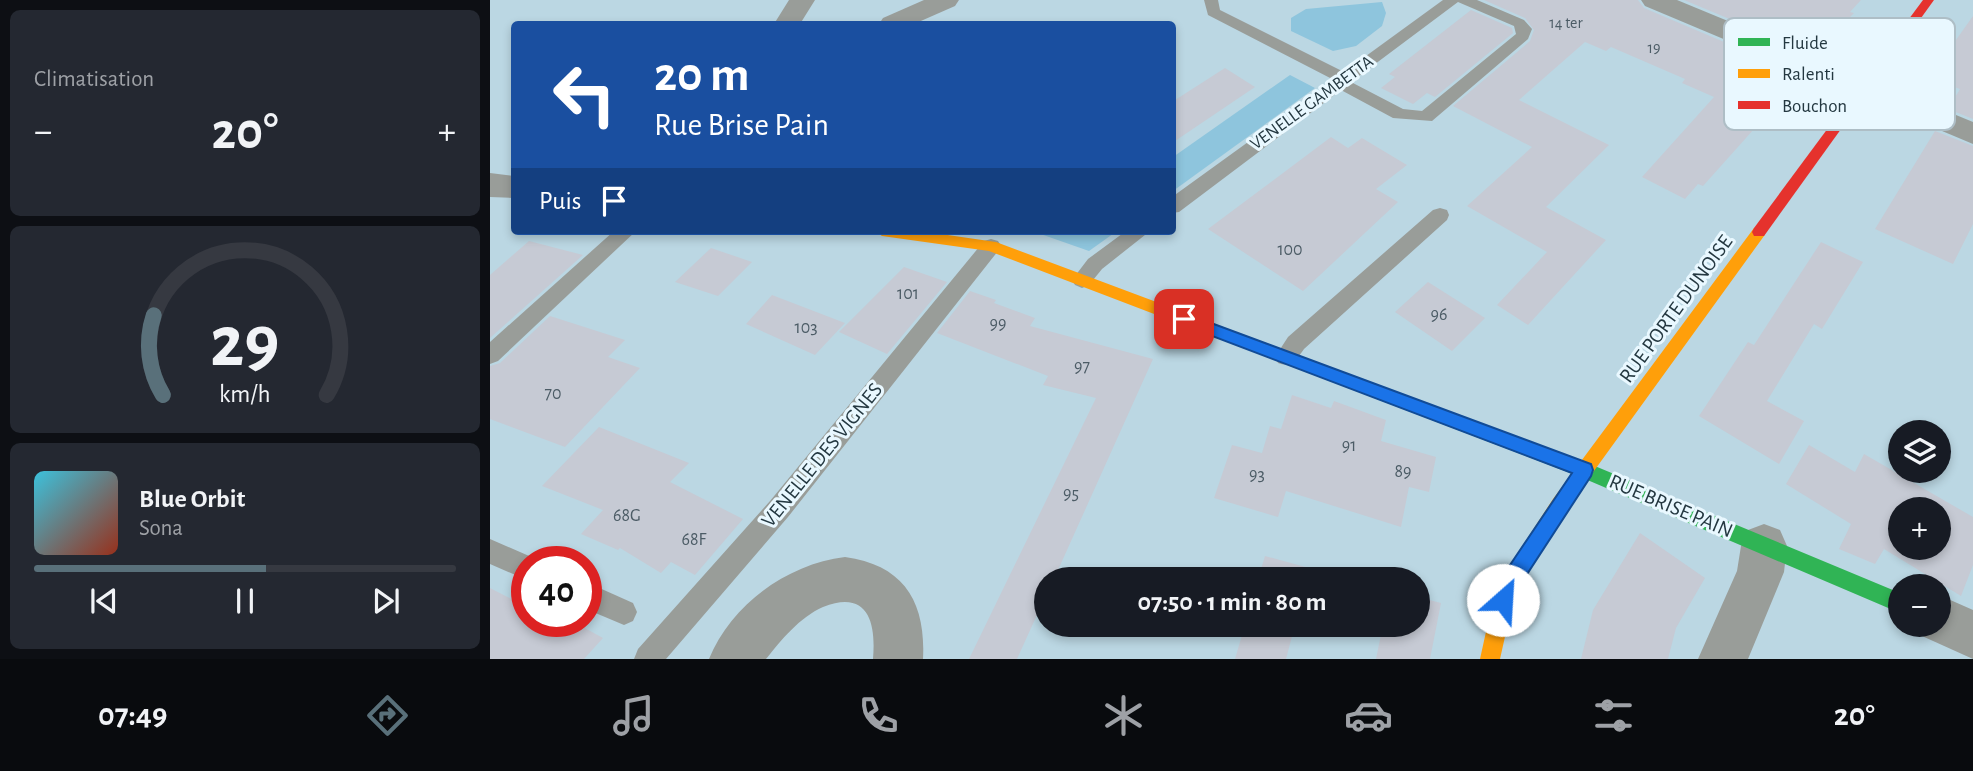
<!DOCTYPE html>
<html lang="fr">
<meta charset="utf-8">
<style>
body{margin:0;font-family:"Alegreya Sans",sans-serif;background:#242831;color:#f1f3f6;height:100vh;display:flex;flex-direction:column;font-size:26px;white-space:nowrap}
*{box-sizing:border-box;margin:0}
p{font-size:23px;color:#9ea1a6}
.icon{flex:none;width:38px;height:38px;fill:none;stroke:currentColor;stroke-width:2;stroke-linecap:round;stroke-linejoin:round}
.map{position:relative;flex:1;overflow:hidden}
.sheet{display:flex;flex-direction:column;gap:10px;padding:10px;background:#0d0f14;width:490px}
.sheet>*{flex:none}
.top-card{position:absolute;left:21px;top:21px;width:665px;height:214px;border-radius:7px;box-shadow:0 4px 10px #0003;background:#1a4fa0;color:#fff;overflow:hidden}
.controls{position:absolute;left:1398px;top:420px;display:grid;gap:14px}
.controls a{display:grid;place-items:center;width:63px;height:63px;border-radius:50%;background:#171b24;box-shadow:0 4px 10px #0003;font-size:35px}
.speed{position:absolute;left:21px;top:546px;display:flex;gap:14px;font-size:35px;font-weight:700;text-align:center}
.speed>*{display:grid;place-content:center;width:91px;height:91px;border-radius:50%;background:#171b24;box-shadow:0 4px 10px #0003;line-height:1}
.speed .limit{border:10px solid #d22;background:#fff;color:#111}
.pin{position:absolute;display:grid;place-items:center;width:60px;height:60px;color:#fff;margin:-30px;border-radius:14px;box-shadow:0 4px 10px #0006}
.me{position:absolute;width:77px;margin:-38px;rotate:26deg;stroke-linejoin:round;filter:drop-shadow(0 0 5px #0008)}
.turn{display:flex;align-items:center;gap:24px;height:147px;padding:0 28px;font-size:32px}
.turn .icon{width:91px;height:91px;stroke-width:2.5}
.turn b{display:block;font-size:49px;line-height:60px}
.then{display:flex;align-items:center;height:66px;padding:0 28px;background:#0003;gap:14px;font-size:26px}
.big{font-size:52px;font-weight:700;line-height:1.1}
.sheet .tile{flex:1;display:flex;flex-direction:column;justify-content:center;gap:10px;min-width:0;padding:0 24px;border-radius:10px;background:#242831}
.sheet .dial{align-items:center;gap:0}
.dial svg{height:182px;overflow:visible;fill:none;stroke:#363941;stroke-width:7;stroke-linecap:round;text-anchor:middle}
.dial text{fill:#f1f3f6;stroke:none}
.song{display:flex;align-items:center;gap:21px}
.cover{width:84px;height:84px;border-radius:10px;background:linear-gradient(135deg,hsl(190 70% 55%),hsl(10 70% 35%))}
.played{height:7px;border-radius:4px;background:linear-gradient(90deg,#59707a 55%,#363941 55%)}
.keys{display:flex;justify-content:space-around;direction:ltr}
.heat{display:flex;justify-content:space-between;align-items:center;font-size:38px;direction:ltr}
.trip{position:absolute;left:544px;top:567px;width:396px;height:70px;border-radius:35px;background:#171b24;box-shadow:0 4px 10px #0003;font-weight:700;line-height:70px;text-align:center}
.tabs{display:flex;height:112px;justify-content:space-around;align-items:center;background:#090b0e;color:#9ea1a6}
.tabs .icon{width:49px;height:49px}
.tabs .selected{color:#59707a}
.tabs b{font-size:32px;color:#f1f3f6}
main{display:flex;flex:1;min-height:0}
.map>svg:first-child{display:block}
.green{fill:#8ec5dd}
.building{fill:#c6cad4;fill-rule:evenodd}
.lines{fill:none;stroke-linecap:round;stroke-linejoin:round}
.lane{fill:#999d99;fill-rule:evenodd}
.street{fill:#999d99;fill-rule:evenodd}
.fast{fill:#30b455;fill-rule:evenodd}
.slow{fill:#ff9f0a;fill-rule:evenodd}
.jam{fill:#e5322d;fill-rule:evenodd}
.route{fill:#1a73e8;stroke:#114b97;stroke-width:2}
.labels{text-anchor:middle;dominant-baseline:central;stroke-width:6;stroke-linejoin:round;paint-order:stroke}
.far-number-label{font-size:16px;fill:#4c5c66}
.far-street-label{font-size:18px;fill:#243841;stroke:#e9f8ff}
.number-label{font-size:18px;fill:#4c5c66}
.street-label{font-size:21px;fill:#243841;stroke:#e9f8ff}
.key{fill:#e9f8ff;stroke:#aebec6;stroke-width:2}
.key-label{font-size:19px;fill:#243841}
</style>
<main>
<section class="sheet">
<div class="tile"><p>Climatisation</p>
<div class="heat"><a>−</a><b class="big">20°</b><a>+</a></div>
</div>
<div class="tile dial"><svg viewBox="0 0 100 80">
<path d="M14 69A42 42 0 1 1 86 69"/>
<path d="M14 69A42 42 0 0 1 10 34" stroke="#59707a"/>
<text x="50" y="56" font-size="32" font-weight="700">29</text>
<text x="50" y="72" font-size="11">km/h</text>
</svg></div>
<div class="tile">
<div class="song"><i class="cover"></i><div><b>Blue Orbit</b><p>Sona</p></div></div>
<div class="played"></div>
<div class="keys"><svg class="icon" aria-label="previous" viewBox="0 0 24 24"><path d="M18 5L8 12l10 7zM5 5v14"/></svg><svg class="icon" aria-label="pause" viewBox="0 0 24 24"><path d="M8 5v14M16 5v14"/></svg><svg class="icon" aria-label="next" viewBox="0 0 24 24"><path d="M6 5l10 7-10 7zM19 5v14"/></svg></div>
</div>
</section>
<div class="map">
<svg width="1483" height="659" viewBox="0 0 1483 659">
<rect width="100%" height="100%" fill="#bbd7e3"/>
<g class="green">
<path d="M892 2 896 13 892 26 866 46 843 51 801 31V18L816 9Z"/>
<path d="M800 75 825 88 683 191V157Z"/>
<path d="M542 231H627L599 251Z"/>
</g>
<g class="building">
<path d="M994 0H1148L1154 8 1307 73 1268 116 1273 119 1213 186 1208 184 1195 199 1152 177 1224 97 1192 83 1195 79 1121 47 1116 51 1095 42 1029 100 1119 145 1056 207 1116 240 1038 325 1007 305 1057 252 977 206 1042 147 963 106 1040 41 1044 30 1035 18Z"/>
<path d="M1194 0H1371L1360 12 1364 13 1324 54Z"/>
<path d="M981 10 1022 28 1023 33 945 97 937 93 923 104 891 88 905 77 899 74Z"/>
<path d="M1483 16V119L1458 109 1470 89 1439 78Z"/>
<path d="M735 68 765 87 682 143V102Z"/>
<path d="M1445 131 1483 146V224L1463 264 1385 229Z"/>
<path d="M841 137 858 148 872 138 917 165 886 189 908 202 813 291 718 229Z"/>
<path d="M39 241 93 255 0 338V275Z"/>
<path d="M1331 242 1373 262 1332 329 1324 324 1277 401 1314 421 1289 464 1209 416 1258 342 1264 345Z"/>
<path d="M221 248 262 262 228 296 185 282Z"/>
<path d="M414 267 457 282 397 354 349 332Z"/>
<path d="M938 282 995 318 962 351 905 312Z"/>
<path d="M480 291 506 300 504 303 545 318 540 326 663 359 564 579H556V595L527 659H479L606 398 553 385 558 376 447 333Z"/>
<path d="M282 295 355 323 325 355 256 324Z"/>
<path d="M60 316 135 340 118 357 150 368 75 447 0 419V366L10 363Z"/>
<path d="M802 395 841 408 844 401 896 420 891 441 946 457 939 492 919 487 911 527 796 491 788 517 724 498 742 445 772 453 780 426 791 429Z"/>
<path d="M109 427 199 463 180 482 253 519 205 575 181 562 171 573 130 548 128 550 91 534 113 510 52 486Z"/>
<path d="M1319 445 1365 472 1374 454 1483 517V565L1471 596 1394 549 1385 564 1349 549 1361 524 1296 484ZM1410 509H1449V548H1410Z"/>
<path d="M1150 533 1215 578 1186 628 1178 659H1091L1103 610Z"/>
<path d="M775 556 819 568 816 579H768Z"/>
<path d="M0 588 37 607V621H82L113 638 94 659H0Z"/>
<path d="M928 597 951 603 940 659H886L893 625H928Z"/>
<path d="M755 625H805L796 659H745Z"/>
</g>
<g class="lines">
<g class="lane">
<path d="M714 0H728L730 10 854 72 953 0H987L1034 20 1042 29 1038 39 942 121 903 118 851 90 689 212 682 213V197L844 80 718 15ZM968 2 1024 26 1026 34 932 111 913 109 861 82Z"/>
<path d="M950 208 957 210 959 215 957 220 814 349C806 360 802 368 788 363L785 357 798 337 943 210Z"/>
<path d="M124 231H146L8 361 0 364V342Z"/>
<path d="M636 231H660L612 269 599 285 592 288 585 285 582 280 598 259Z"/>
<path d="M501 239 508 241 511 246 508 251 298 517 176 659H144L148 649 280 501 494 241Z"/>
<path d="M0 539 46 559 47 562H37V580L0 564Z"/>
<path d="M96 582 143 603 147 612 143 621 134 625 96 609Z"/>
</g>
<g class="street">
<path d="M299 0H325L310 24H284Z"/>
<path d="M434 0H469L465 6 424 24H389L393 18Z"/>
<path d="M1151 0H1187L1483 122V144L1155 6Z"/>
<path d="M0 173 24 176V198L0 197Z"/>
<path d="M1274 524 1290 530 1297 546 1294 572 1258 659H1208L1247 571 1251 546 1258 530Z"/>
<path d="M355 557C414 565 436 602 433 659H383C386 624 379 589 333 607 310 617 291 640 276 659H219C241 605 297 564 355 557Z"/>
<path d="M1449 595 1483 610V659L1432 636 1427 625H1449Z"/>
</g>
<path class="fast" d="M885 384 1100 464 1410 593V613L1088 476 879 396 877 391 879 386Z"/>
<g class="slow">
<path d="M1269 227 1274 228 1276 232 1274 236 1075 511 1030 585 1023 601 1010 659H990L1003 600 1016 571 1063 499 1264 228Z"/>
<path d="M385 231H430L506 242 891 386 893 391 891 396 885 398 879 396 499 251 392 236Z"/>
</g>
<path class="jam" d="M1433 0H1444L1274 236H1264L1262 232 1264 228Z"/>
</g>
<path class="route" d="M694 313 1101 464 1103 470 1101 476 1030 585 1020 607 1013 610 1006 607 1003 600 1016 571 1082 473 688 323 686 319 688 314Z"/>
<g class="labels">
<g class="far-number-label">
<text x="1076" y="23">14 ter</text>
<text x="1164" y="48">19</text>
</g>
<g class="far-street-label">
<text transform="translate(822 103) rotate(-36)">VENELLE GAMBETTA</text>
</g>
<g class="number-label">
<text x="800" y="250">100</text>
<text x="418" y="294">101</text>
<text x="949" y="315">96</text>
<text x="508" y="324">99</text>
<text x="316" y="328">103</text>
<text x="592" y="367">97</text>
<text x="63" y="394">70</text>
<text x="859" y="446">91</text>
<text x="913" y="472">89</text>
<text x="767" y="475">93</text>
<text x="581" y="494">95</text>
<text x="137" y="516">68G</text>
<text x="204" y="540">68F</text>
</g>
<g class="street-label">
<text transform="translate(1186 309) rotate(-54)">RUE PORTE DUNOISE</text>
<text transform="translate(332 455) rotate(-51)">VENELLE DES VIGNES</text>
<text transform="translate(1181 506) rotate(23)">RUE BRISE PAIN</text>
</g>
</g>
<rect x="1234" y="18" width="231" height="112" rx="10" class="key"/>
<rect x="1248" y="38" width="32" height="8" fill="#30b455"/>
<rect x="1248" y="69" width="32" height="9" fill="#ff9f0a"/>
<rect x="1248" y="101" width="32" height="8" fill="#e5322d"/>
<g class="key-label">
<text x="1292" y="49">Fluide</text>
<text x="1292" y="80">Ralenti</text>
<text x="1292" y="112">Bouchon</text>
</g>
</svg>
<div class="controls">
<a><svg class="icon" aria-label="layers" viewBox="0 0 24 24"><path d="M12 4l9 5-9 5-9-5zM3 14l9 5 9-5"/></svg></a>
<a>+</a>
<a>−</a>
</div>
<div class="speed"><div class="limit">40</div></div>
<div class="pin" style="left:694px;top:319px;background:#d93025"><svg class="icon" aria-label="arrive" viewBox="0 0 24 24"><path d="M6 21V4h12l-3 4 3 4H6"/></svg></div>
<svg class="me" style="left:1013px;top:600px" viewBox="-20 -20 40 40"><circle r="19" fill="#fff"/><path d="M0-13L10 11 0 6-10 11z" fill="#1a73e8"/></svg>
<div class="trip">07:50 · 1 min · 80 m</div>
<div class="top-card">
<div class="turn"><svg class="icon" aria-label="left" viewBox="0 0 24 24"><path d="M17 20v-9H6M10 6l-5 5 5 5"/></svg><div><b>20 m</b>Rue Brise Pain</div></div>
<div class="then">Puis<svg class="icon" aria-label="arrive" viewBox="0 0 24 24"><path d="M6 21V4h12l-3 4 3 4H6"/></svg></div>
</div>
</div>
</main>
<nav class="tabs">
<b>07:49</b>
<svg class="icon selected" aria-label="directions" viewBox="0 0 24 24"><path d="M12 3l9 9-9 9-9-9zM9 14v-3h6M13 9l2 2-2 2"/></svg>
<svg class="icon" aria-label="music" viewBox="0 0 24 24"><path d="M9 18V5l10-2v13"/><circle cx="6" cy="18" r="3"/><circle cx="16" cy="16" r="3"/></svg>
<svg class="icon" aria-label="phone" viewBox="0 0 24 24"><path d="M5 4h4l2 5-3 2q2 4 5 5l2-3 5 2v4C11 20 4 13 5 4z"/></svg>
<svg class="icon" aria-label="climate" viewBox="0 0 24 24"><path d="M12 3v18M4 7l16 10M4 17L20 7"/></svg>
<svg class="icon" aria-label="car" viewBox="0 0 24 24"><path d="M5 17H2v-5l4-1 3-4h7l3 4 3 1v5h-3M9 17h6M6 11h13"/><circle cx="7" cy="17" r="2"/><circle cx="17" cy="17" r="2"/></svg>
<svg class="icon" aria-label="filters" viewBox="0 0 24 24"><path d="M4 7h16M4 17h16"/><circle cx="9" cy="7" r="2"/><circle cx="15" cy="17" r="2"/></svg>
<b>20°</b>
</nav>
